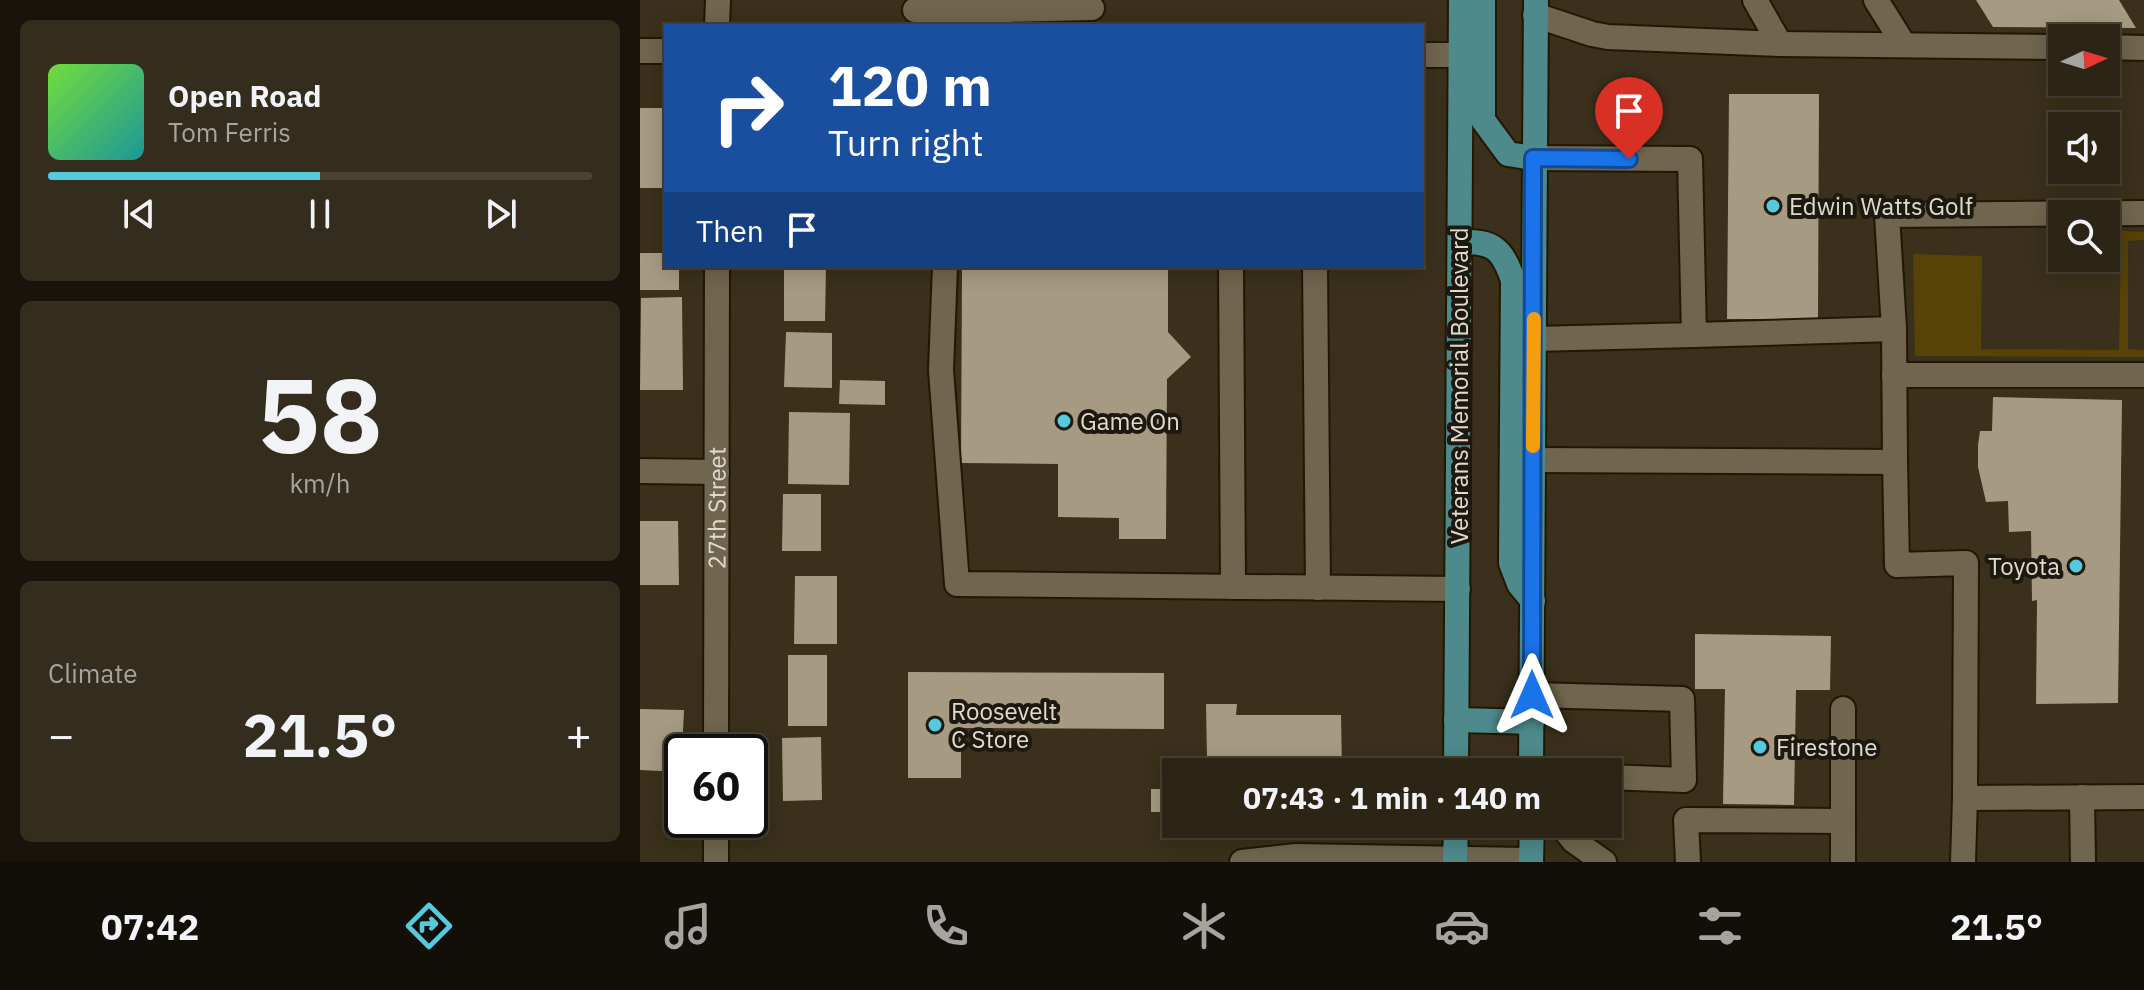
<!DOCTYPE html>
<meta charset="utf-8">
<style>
body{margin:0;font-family:"IBM Plex Sans",sans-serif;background:#342c1d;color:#f1f3f6;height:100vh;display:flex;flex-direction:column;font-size:30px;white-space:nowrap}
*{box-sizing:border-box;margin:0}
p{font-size:26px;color:#a6a4a0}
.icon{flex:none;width:44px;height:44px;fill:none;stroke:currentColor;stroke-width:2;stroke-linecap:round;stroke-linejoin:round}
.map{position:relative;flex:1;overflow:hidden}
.panel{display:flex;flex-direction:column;gap:20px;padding:20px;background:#18140b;width:640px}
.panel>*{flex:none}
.hud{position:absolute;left:24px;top:24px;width:760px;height:244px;border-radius:0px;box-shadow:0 4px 20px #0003,0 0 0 2px #484134;background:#1a4fa0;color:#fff;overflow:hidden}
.needle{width:52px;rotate:86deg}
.fabs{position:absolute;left:1408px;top:24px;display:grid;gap:16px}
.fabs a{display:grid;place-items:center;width:72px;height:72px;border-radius:0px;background:#2c2414;box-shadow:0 4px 20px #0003,0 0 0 2px #484134;font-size:40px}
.speed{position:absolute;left:24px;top:734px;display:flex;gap:16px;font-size:40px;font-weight:700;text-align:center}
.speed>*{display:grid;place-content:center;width:104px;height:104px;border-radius:50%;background:#2c2414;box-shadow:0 4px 20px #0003,0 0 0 2px #484134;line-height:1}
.speed .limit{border:4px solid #111;border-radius:12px;background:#fff;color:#111}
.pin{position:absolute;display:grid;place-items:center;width:68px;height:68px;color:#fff;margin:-82px -34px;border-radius:50% 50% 50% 0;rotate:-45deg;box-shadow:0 0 8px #0007}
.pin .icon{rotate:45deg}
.me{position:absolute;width:88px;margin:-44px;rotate:0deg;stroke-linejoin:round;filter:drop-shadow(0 0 6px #0008)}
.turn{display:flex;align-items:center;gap:28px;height:168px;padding:0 32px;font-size:36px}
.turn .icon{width:104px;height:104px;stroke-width:2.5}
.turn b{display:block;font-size:56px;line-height:68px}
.then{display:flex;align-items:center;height:76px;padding:0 32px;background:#0003;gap:16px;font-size:30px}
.big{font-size:60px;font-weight:800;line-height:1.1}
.panel .card{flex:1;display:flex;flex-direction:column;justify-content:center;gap:12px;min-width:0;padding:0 28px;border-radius:12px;background:#342c1d}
.panel .dial{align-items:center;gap:0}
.dial b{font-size:104px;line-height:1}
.song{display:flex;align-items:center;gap:24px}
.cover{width:96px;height:96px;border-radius:12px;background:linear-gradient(135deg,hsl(100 70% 55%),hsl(180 70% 35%))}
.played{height:8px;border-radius:4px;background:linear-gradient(90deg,#55cade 50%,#484134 50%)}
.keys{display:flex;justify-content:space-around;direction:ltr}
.heat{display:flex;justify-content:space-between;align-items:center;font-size:44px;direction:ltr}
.trip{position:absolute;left:522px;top:758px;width:460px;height:80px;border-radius:0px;background:#2c2414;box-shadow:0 4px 20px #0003,0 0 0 2px #484134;font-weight:800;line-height:80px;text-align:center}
.tabs{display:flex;height:128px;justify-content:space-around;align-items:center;background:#120e08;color:#a6a4a0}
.tabs .icon{width:56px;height:56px}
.tabs .selected{color:#55cade}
.tabs b{font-size:36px;color:#f1f3f6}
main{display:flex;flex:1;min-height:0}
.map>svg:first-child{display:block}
.green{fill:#574208}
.building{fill:#a69b82}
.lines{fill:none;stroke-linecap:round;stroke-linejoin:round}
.minor-casing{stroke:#211804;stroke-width:28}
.major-casing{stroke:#211804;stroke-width:28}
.minor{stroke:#70654e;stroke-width:24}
.major{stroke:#4e8a8c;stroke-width:24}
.route-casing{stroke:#114b97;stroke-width:20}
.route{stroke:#1a73e8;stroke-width:14}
.slow{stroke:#f59e0b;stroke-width:14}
.poi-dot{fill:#55cade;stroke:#1d1910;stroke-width:3}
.labels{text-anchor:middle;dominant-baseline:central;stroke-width:8;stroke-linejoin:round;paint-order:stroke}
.poi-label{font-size:24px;fill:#e0dace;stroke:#1d1910;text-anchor:start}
.street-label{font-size:24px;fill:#e0dace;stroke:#1d1910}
</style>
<main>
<section class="panel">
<div class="card">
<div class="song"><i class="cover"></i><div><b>Open Road</b><p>Tom Ferris</p></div></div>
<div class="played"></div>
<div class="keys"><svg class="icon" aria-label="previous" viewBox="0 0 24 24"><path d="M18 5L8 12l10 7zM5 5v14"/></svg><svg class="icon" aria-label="pause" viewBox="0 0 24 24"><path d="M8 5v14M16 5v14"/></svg><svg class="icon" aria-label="next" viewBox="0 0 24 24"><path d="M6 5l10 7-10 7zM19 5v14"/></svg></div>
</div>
<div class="card dial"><b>58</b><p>km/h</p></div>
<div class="card"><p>Climate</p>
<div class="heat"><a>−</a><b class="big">21.5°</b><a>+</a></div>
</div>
</section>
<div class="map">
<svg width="1504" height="862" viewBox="0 0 1504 862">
<rect width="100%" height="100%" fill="#3a301b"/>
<path class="green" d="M1466 230 1504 232V240L1488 241V349L1504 350V357L1275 356 1273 254 1342 256 1341 349 1479 350 1481 241 1466 238Z"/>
<g class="building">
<path d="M1336 0H1479L1496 28 1353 27Z"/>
<path d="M1089 94H1179L1178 319H1087Z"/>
<rect x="0" y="108" width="26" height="80"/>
<path d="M0 253H26V266H39V290H0Z"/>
<path d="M144 266H186L185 321H144Z"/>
<path d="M322 266H528V332L551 357 527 379 526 539H479V518L418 517V464L321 463Z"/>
<path d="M42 297 43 390H0L1 298Z"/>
<path d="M146 332 192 333V388L144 387Z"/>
<path d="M200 380 245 381V405L199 404Z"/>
<path d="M1353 397 1482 400 1478 703 1396 704 1397 600 1392 601 1391 531 1369 532 1368 501 1346 502 1338 467V445L1340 431H1352Z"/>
<path d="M149 412 210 413 209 485 148 484Z"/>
<path d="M143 494H181V551H142Z"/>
<path d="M0 521H38L39 585H0Z"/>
<path d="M155 576H197V644H154Z"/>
<path d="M1055 634 1191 636 1190 690H1156L1154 805 1083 804 1085 689H1055Z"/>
<rect x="148" y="655" width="39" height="71"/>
<path d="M268 672 524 673V729L321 728V778H268Z"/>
<path d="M566 704H597L596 715H701L702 768H593L592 758H567Z"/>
<path d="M0 709 44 710 41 772 0 770Z"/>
<path d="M181 737 182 800 143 801 142 738Z"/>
<rect x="511" y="789" width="22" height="23"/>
</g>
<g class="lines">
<g class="minor-casing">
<g id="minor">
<path d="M1236 0 1264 45"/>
<path d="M275 10H360"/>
<path d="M895 15 952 34 968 37 1140 44 1115 0"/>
<path d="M77 26 78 0"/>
<path d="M360 26V10L452 8"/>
<path d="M1140 44 1422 47"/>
<path d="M1466 47 1504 48"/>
<path d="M0 51H26"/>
<path d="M782 55H821"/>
<path d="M893 158 1050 159 1054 335 894 339"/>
<path d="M305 266 301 370 317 584 818 589"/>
<path d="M591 266 593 587"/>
<path d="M675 266 678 588"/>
<path d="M1254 329 1255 462"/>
<path d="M1054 335 1254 329 1247 215 1504 213"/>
<path d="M1254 375H1504"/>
<path d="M893 460 1255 462 1257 565 1326 563 1325 798 1504 797"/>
<path d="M0 471 77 472"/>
<path d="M892 695 1042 699 1044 780 968 777"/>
<path d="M1203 709V862"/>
<path id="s1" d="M76 752 77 266"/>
<path d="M1442 797 1443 862"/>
<path d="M920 824 934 841 964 862"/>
<path d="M76 862V820"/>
<path d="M602 862 656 856 891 860"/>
<path d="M1048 862 1046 820 1203 821"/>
<path d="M1323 862 1325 798"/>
</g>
</g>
<g class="major-casing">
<g id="major">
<path d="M843 0V120L868 154 893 158"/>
<path d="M820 242C854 241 862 249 873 280L871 563 879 584 893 601"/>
<path d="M816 720 892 722"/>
<path d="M816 772 821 0"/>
<path d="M891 772 896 0"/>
<path d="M815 862 816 824"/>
<path d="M891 862 892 824"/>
</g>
</g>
<use href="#minor" class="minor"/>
<use href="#major" class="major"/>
</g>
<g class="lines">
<g class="route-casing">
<path id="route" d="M892 695 893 158 989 159"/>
</g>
<use href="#route" class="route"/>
<path class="slow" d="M893 446 894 319"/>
</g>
<g class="poi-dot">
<circle cx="1133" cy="206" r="8"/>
<circle cx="424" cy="421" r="8"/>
<circle cx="1436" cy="566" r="8"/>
<circle cx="295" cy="725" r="8"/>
<circle cx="1120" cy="747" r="8"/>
</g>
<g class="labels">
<g class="poi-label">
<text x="1149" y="206">Edwin Watts Golf</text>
<text x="440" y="421">Game On</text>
<text x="1420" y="566" text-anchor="end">Toyota</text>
<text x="311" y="711">Roosevelt<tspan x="311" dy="28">C Store</tspan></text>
<text x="1136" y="747">Firestone</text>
</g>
<g class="street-label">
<text transform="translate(819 386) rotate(-90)">Veterans Memorial Boulevard</text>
<text stroke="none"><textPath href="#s1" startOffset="244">27th Street</textPath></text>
</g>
</g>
</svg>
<div class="fabs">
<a><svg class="needle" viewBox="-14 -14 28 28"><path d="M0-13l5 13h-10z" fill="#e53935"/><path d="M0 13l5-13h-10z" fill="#a6a4a0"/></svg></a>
<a><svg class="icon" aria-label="sound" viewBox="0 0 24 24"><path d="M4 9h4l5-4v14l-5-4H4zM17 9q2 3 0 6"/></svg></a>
<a><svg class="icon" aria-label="search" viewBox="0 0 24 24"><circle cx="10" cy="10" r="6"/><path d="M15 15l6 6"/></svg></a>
</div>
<div class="speed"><div class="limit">60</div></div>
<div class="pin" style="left:989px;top:159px;background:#d93025"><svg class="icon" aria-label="arrive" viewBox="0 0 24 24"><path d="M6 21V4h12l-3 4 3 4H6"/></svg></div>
<svg class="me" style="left:892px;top:695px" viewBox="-20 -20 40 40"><path d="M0-17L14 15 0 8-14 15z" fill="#1a73e8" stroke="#fff" stroke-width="4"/></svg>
<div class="trip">07:43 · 1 min · 140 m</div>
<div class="hud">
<div class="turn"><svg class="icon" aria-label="right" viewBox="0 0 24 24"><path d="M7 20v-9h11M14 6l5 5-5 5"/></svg><div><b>120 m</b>Turn right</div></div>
<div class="then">Then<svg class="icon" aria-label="arrive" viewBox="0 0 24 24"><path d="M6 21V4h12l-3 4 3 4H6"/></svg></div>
</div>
</div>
</main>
<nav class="tabs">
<b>07:42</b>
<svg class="icon selected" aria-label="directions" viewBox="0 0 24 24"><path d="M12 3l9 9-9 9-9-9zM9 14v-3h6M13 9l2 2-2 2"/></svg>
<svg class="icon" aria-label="music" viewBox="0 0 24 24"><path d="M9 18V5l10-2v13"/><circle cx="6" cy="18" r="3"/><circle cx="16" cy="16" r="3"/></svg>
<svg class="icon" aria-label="phone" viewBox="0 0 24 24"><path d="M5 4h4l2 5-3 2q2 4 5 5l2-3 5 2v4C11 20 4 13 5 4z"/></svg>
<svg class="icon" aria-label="climate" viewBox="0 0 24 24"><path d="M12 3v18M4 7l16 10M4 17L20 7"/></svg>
<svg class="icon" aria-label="car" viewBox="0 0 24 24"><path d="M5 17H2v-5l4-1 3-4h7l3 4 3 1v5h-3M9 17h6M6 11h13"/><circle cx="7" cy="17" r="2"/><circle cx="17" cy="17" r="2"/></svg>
<svg class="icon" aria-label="filters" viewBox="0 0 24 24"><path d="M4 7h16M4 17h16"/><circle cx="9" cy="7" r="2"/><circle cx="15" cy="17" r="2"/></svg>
<b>21.5°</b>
</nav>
